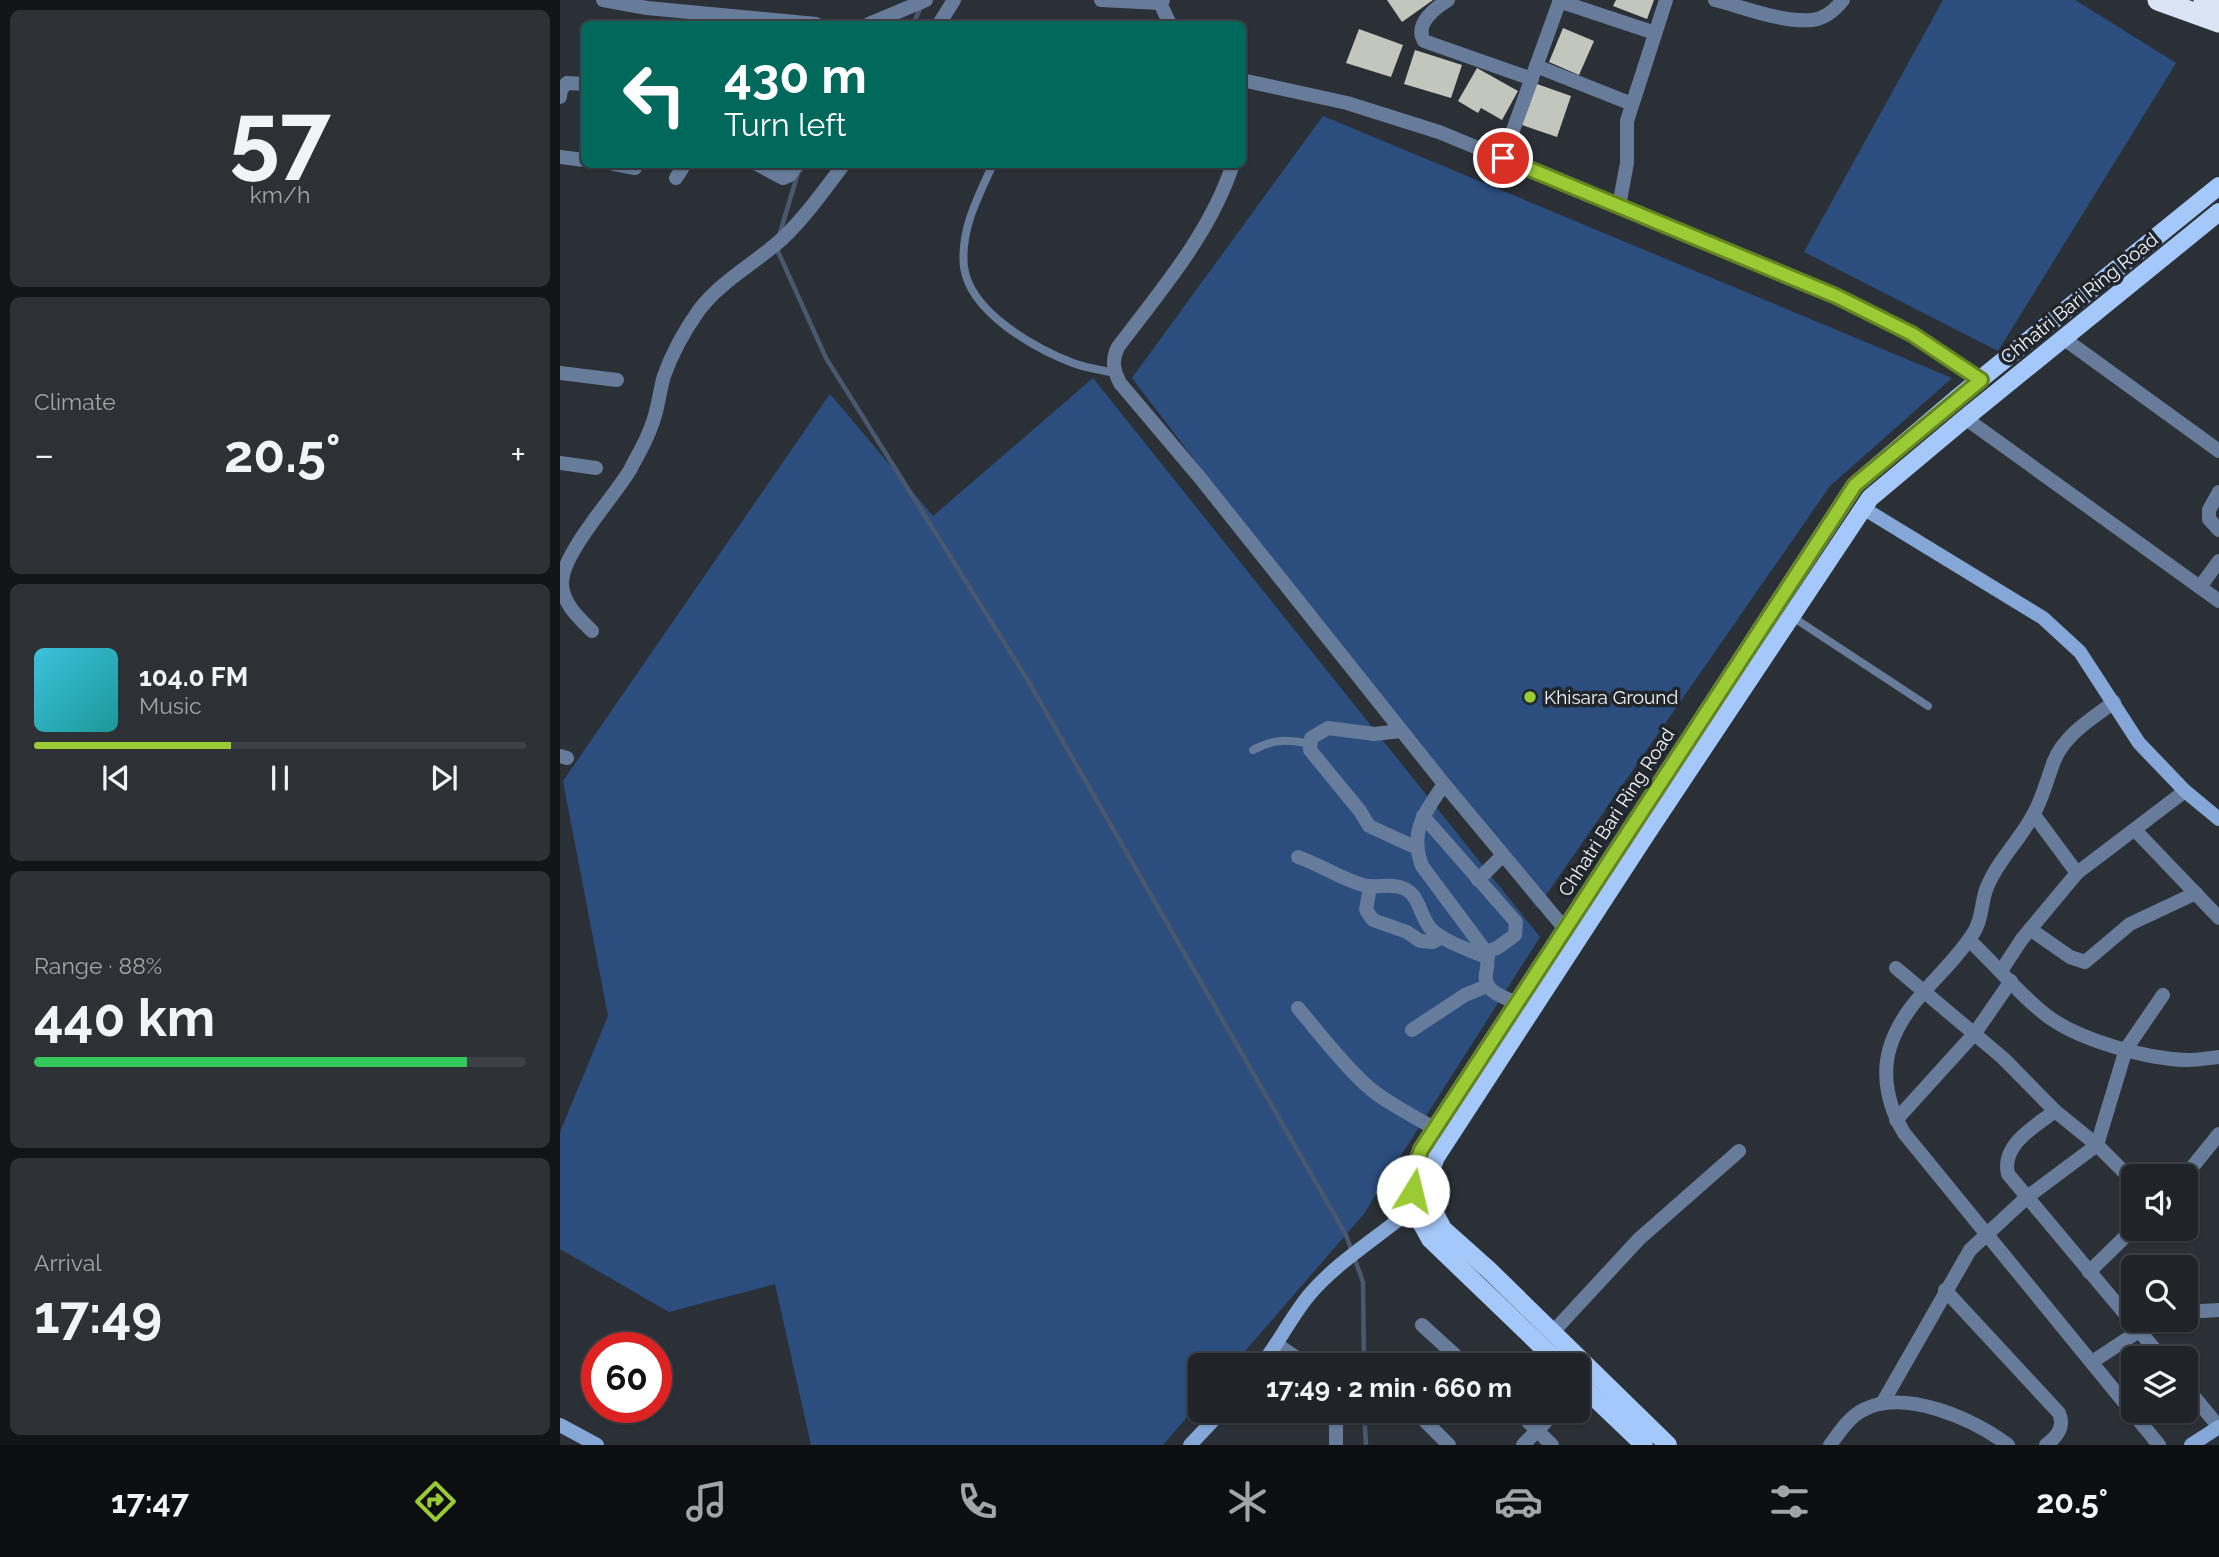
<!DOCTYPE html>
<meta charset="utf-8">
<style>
body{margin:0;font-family:Raleway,sans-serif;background:#2d3035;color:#f1f3f6;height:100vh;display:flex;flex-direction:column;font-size:26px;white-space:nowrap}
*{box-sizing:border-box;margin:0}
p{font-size:23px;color:#a2a4a8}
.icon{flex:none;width:38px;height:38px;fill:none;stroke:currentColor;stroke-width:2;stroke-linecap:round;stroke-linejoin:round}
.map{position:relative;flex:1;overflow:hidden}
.details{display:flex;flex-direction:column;gap:10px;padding:10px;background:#121417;width:560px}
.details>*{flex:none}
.banner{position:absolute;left:21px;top:21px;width:665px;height:147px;border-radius:10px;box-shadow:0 2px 5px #0004,0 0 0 2px #3d4146;background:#00695c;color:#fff;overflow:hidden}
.fabs{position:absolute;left:1561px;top:1164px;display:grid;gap:14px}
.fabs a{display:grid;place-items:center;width:77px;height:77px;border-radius:10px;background:#202429;box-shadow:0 2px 5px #0004,0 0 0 2px #3d4146;font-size:35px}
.speed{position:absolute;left:21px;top:1332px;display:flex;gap:14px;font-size:35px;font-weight:700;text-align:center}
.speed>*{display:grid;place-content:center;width:91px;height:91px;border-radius:50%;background:#202429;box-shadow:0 2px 5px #0004,0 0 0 2px #3d4146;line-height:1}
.speed .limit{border:10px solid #d22;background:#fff;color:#111}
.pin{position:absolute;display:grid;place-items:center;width:60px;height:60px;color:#fff;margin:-30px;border:4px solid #fff;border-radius:50%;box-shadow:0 2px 7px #0007}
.me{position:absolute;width:77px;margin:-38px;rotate:9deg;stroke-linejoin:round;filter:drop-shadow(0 0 5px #0008)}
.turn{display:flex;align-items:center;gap:24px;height:147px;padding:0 28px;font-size:32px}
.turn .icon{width:91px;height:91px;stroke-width:2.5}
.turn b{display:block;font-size:49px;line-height:60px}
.big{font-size:52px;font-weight:700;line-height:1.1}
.details .widget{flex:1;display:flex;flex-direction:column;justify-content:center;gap:10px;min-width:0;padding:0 24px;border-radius:10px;background:#2d3035}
.details .dial{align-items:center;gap:0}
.dial b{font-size:91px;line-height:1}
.song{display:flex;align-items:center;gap:21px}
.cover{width:84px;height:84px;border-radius:10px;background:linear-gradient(135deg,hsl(190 70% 55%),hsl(180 70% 35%))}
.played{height:7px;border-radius:4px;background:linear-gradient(90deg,#9acb34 40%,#3d4146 40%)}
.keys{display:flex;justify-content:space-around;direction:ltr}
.heat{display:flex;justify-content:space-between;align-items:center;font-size:38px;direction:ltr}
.charge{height:10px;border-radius:5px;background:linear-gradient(90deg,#34c759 88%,#3d4146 0)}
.trip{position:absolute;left:628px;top:1353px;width:402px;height:70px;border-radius:10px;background:#202429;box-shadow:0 2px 5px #0004,0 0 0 2px #3d4146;font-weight:700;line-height:70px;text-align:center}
.dock{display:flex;height:112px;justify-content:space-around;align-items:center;background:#0d0e10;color:#a2a4a8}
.dock .icon{width:49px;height:49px}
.dock .selected{color:#9acb34}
.dock b{font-size:32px;color:#f1f3f6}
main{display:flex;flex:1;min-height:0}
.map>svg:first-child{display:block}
.green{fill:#2b4e7f}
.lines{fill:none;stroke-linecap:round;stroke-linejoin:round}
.stream{stroke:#49576f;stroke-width:4.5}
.building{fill:#c2c6bc}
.lane{stroke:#667c9a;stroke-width:8}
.street{stroke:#667c9a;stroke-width:14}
.secondary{stroke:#85a7d8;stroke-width:14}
.primary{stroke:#a5c8fa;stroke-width:18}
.highway{stroke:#dae4f4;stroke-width:21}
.route-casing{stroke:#648422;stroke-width:18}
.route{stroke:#9acb34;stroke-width:12}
.poi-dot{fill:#9acb34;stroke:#21262d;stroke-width:2.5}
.labels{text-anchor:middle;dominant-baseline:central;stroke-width:7;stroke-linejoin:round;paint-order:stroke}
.street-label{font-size:19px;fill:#f2f5fa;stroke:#21262d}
.poi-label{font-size:19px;fill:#f2f5fa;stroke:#21262d;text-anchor:start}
</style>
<main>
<section class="details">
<div class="widget dial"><b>57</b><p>km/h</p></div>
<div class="widget"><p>Climate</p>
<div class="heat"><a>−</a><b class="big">20.5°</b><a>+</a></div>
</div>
<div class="widget">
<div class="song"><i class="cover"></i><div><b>104.0 FM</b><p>Music</p></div></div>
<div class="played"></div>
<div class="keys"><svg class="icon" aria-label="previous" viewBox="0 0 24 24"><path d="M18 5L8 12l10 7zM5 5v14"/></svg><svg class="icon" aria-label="pause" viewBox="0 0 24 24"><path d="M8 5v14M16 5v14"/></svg><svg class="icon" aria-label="next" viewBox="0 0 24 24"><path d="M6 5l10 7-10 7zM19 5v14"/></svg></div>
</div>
<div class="widget"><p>Range · 88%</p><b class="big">440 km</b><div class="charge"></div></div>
<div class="widget"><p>Arrival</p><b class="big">17:49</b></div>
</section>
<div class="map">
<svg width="1659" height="1445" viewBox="0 0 1659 1445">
<rect width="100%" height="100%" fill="#2b3037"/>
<g class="green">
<path d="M1383 0H1515L1616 63 1438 351 1244 252Z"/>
<path d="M763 116 1392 378 1270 486 977 908 572 378Z"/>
<path d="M533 378 980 937 803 1215 673 1365H640V1402L603 1445H251L215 1284 109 1312 0 1249V1132L48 1016 3 781 270 394 373 516Z"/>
</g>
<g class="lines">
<g class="stream">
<path d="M353 24 361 7"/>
<path d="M219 236 238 173 245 164"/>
<path d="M216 247 266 358 467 679 786 1235 803 1282 804 1365"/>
<path d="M804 1410 806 1445"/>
</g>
</g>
<g class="building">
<path d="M827 0H873L842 22Z"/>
<path d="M1056 0H1094L1087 19 1053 6Z"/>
<path d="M1003 28 1034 41 1019 75 989 62Z"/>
<path d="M799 29 843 45 831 77 786 63Z"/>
<path d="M855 50 902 65 891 98 844 84Z"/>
<path d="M917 68 958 91 942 120 921 108 918 113 898 101Z"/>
<path d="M977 84 1011 96 997 137 962 125Z"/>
</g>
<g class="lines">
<g class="lane">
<path d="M433 164C418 197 400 230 404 267 410 312 474 348 513 363 526 368 541 370 555 373"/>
<path d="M1231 616 1368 706"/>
<path d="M693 750C713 739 727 739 749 744"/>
</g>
<g class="street">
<path d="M43 0 87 8 256 24"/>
<path d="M541 0 600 3 603 0"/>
<path d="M888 0C875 8 854 24 864 41L972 79"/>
<path d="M1155 0C1183 7 1223 23 1252 20 1264 19 1275 10 1283 0"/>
<path d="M999 1 1095 33"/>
<path d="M600 3 610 24"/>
<path d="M309 24 366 0"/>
<path d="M379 24 394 0"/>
<path d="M976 66 1072 104"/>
<path d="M682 80 787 103 879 132 1276 296 1352 334 1421 380"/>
<path d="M0 97 1 89 7 83 24 84"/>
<path d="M0 157 24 160"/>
<path d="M943 158 1000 0"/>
<path d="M54 164 75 168"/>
<path d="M197 164 223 178 230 175 237 164"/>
<path d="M673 164C650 234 601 290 558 347 551 361 554 371 560 383L641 479 884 784 1005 929"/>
<path d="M116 178 125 164"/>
<path d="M1059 206 1067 163V121L1106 0"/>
<path d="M1503 338 1659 451"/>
<path d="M0 373 57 380"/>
<path d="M1405 418 1659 601"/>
<path d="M0 463 36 468"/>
<path d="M1659 492 1649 510V519L1659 530"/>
<path d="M1640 587 1659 561"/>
<path d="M32 631C19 618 2 603 2 583 2 553 54 497 70 470 77 456 86 442 91 427 98 411 99 393 104 376 112 353 125 330 139 310 162 280 196 263 223 238 246 216 265 189 284 164"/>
<path d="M1554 702C1532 719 1505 734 1494 761 1487 779 1483 798 1473 815 1460 840 1438 860 1427 887 1421 901 1423 918 1414 932 1389 973 1345 999 1330 1047 1321 1077 1329 1108 1344 1133L1599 1445"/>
<path d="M841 731 814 734 768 728 751 738 750 750 800 811 809 826 857 848"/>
<path d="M0 756 7 758"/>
<path d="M884 784C865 813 849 830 862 866L926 952C929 961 927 966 926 974 923 992 944 997 957 1003"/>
<path d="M1474 815 1517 873"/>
<path d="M863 816 956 922 955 935 937 948 926 952"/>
<path d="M1575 830 1659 918"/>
<path d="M738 857C761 865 781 879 803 885 817 889 831 882 845 889 860 896 860 917 871 929 886 943 910 950 928 958"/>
<path d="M918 880 943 855"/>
<path d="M810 887 806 910 813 920 847 932 860 941 873 942 882 937"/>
<path d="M1470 929 1510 957 1525 962 1570 924 1636 893"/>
<path d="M1409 940C1436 965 1460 996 1490 1018 1523 1041 1587 1059 1627 1060 1638 1060 1649 1058 1659 1057"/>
<path d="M1336 968 1443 1058 1495 1111 1537 1145 1573 1181"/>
<path d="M1441 971 1462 939 1517 873 1625 791"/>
<path d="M738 1008C760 1034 781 1062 806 1085 826 1103 852 1115 875 1129"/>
<path d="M852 1030 905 995 927 986"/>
<path d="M1495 1111C1474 1127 1441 1145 1448 1174L1602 1358"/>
<path d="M1336 1120 1415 1033 1451 981"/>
<path d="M1625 1176 1659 1134"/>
<path d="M1529 1272 1574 1228"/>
<path d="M1385 1290 1499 1413C1505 1427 1497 1437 1486 1445"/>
<path d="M1626 1312 1659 1310"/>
<path d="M862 1325 906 1365"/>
<path d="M992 1333 1079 1239 1179 1151"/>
<path d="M718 1345 747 1365"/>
<path d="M1532 1362 1579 1331 1603 1320"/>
<path d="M1626 1387 1659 1427"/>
<path d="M1323 1402 1410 1250 1466 1198 1537 1145 1566 1049 1603 995"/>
<path d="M776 1410V1445"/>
<path d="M854 1410 889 1445"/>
<path d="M956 1410 992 1445"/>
<path d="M963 1445 997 1410"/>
<path d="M1270 1445C1279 1433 1289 1417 1303 1410 1344 1388 1414 1419 1448 1445"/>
</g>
<g class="secondary">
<path d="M1303 508 1483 618 1520 652 1579 743 1625 791 1659 819"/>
<path d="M701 1365C719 1343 732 1315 750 1294 777 1262 820 1236 853 1208"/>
<path d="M0 1425 37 1445"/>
<path d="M630 1445 663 1410"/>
<path d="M1631 1445 1659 1427"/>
</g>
<g class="primary">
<path d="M1001 1365 870 1239 853 1208V1174L861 1150 1295 485 1396 399 1659 186"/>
<path d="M1018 1382 1084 1445"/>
<path d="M1108 1445 929 1270 883 1229 870 1204 869 1176 876 1157 1087 833 1310 498 1409 415 1659 212"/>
</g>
<g class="highway">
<path d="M1598 0 1659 22"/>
<path d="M1644 0 1659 5"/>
</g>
</g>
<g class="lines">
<g class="route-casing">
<path id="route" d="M853 1191V1174L861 1150 1295 485 1421 380 1352 334 1276 296 943 158"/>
</g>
<use href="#route" class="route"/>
</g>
<circle class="poi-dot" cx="970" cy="697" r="7"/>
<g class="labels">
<g class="street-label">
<text transform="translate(1519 298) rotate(-39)">Chhatri Bari Ring Road</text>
<text transform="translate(1056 812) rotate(-57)">Chhatri Bari Ring Road</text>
</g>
<g class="poi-label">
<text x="984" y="697">Khisara Ground</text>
</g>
</g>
</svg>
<div class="fabs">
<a><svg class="icon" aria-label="sound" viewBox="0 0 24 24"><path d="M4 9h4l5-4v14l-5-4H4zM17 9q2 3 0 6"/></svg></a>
<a><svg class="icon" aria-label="search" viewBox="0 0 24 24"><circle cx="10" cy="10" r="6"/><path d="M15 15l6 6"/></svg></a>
<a><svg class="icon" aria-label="layers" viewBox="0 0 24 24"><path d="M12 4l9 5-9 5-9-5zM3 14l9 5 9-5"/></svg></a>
</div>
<div class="speed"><div class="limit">60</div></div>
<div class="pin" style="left:943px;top:158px;background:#d93025"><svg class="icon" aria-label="arrive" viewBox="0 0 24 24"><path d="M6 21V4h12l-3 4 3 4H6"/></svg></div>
<svg class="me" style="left:853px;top:1191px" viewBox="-20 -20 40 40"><circle r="19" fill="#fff"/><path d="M0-13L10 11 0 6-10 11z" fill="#9acb34"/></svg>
<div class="trip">17:49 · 2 min · 660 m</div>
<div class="banner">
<div class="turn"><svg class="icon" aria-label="left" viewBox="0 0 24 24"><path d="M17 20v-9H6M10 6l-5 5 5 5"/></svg><div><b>430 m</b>Turn left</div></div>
</div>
</div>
</main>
<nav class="dock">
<b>17:47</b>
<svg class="icon selected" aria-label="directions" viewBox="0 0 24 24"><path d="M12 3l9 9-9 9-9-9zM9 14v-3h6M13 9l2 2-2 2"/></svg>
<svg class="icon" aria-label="music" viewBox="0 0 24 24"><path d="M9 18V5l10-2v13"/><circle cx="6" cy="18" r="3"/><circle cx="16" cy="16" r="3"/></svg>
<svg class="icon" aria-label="phone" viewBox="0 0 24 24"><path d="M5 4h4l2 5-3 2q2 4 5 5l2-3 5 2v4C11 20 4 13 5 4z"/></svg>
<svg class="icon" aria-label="climate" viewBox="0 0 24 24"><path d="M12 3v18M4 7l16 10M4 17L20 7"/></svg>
<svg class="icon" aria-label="car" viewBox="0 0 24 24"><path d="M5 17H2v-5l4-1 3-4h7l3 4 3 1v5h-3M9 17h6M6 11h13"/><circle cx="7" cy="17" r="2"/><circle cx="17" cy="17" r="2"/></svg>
<svg class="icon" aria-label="filters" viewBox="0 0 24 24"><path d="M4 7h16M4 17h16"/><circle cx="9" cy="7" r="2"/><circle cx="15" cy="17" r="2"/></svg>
<b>20.5°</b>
</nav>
